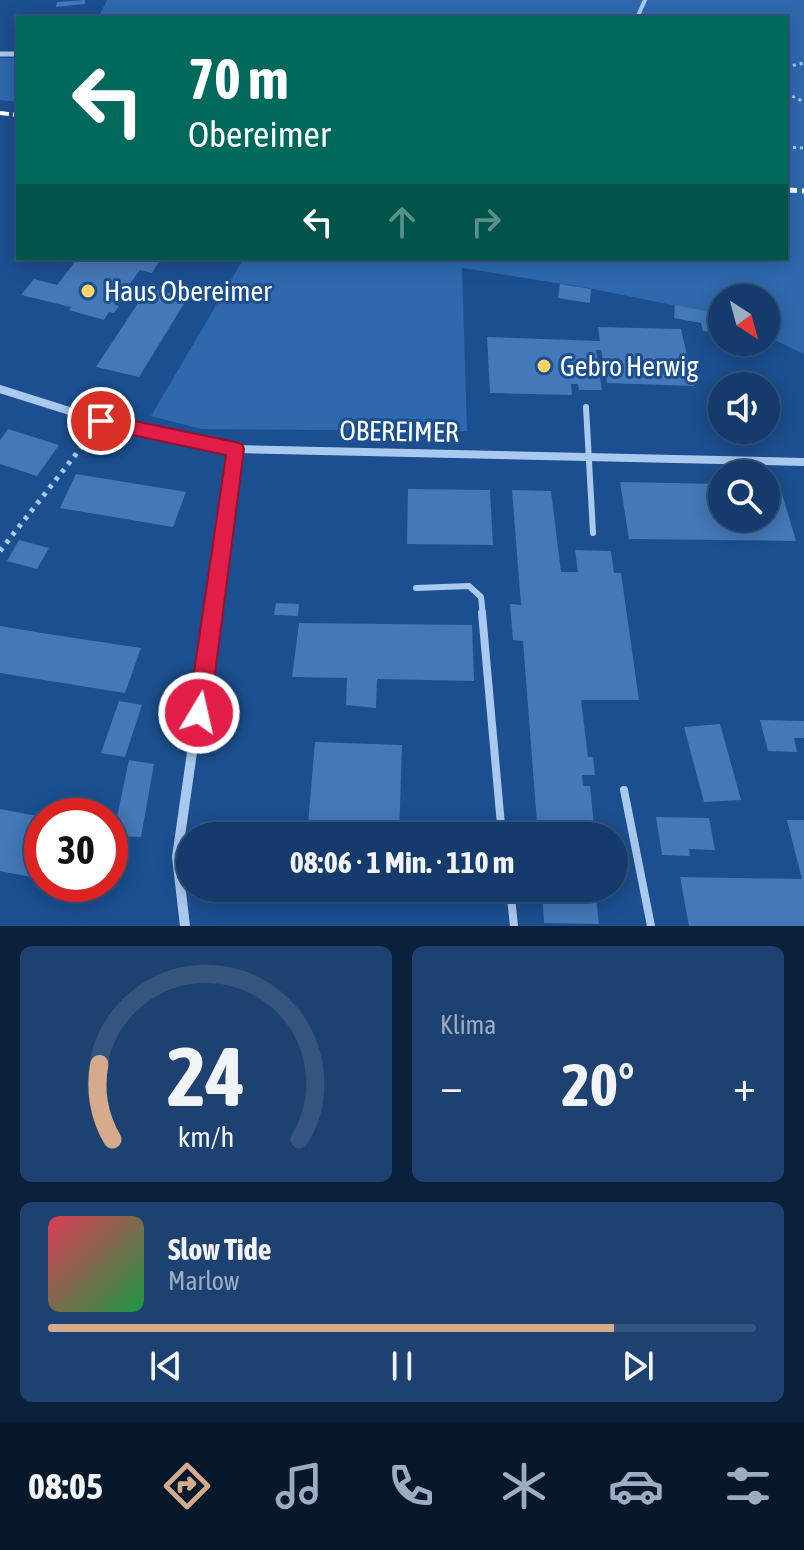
<!DOCTYPE html>
<html lang="de">
<meta charset="utf-8">
<style>
body{margin:0;font-family:"Asap Condensed",sans-serif;background:#1d4271;color:#f1f3f6;height:100vh;display:flex;flex-direction:column;font-size:30px;white-space:nowrap}
*{box-sizing:border-box;margin:0}
p{font-size:26px;color:#9dadc1}
.icon{flex:none;width:44px;height:44px;fill:none;stroke:currentColor;stroke-width:2;stroke-linecap:round;stroke-linejoin:round}
.map{position:relative;height:926px;overflow:hidden}
.side{display:flex;flex-direction:column;gap:20px;padding:20px;background:#0b203b;flex:1}
.side>*{flex:none}
.banner{position:absolute;left:16px;top:16px;width:772px;height:244px;border-radius:0px;box-shadow:0 4px 20px #0003,0 0 0 2px #33557e;background:#00695c;color:#fff;overflow:hidden}
.needle{width:52px;rotate:144deg}
.tools{position:absolute;left:708px;top:284px;display:grid;gap:16px}
.tools a{display:grid;place-items:center;width:72px;height:72px;border-radius:50%;background:#143b6b;box-shadow:0 4px 20px #0003,0 0 0 2px #33557e;font-size:40px}
.speed{position:absolute;left:24px;top:798px;display:flex;gap:16px;font-size:40px;font-weight:700;text-align:center}
.speed>*{display:grid;place-content:center;width:104px;height:104px;border-radius:50%;background:#143b6b;box-shadow:0 4px 20px #0003,0 0 0 2px #33557e;line-height:1}
.speed .limit{border:12px solid #d22;background:#fff;color:#111}
.pin{position:absolute;display:grid;place-items:center;width:68px;height:68px;color:#fff;margin:-34px;border:4px solid #fff;border-radius:50%;box-shadow:0 2px 8px #0007}
.me{position:absolute;width:88px;margin:-44px;rotate:9deg;stroke-linejoin:round;filter:drop-shadow(0 0 6px #0008)}
.turn{display:flex;align-items:center;gap:28px;height:168px;padding:0 40px;font-size:36px}
.turn .icon{width:104px;height:104px;stroke-width:2.5}
.turn b{display:block;font-size:56px;line-height:68px}
.lanes{display:flex;align-items:center;height:76px;padding:0 40px;background:#0003;justify-content:center;gap:40px;direction:ltr}
.lanes .off{opacity:.35}
.big{font-size:60px;font-weight:700;line-height:1.1}
.side .card{flex:1;display:flex;flex-direction:column;justify-content:center;gap:12px;min-width:0;padding:0 28px;border-radius:12px;background:#1d4271}
.side .dial{align-items:center;gap:0}
.dial svg{height:208px;overflow:visible;fill:none;stroke:#33557e;stroke-width:7;stroke-linecap:round;text-anchor:middle}
.dial text{fill:#f1f3f6;stroke:none}
.song{display:flex;align-items:center;gap:24px}
.cover{width:96px;height:96px;border-radius:12px;background:linear-gradient(135deg,hsl(350 70% 55%),hsl(140 70% 35%))}
.played{height:8px;border-radius:4px;background:linear-gradient(90deg,#d6ab8b 80%,#33557e 80%)}
.keys{display:flex;justify-content:space-around;direction:ltr}
.heat{display:flex;justify-content:space-between;align-items:center;font-size:44px;direction:ltr}
.side .tiles{flex:1;display:grid;gap:20px;grid-template-columns:1fr 1fr}
.card:last-child{grid-column:span 2}
.trip{position:absolute;left:176px;top:822px;width:452px;height:80px;border-radius:40px;background:#143b6b;box-shadow:0 4px 20px #0003,0 0 0 2px #33557e;font-weight:700;line-height:80px;text-align:center}
.tab-bar{display:flex;height:128px;justify-content:space-around;align-items:center;background:#08182b;color:#9dadc1}
.tab-bar .icon{width:56px;height:56px}
.tab-bar .on{color:#d6ab8b}
.tab-bar b{font-size:36px;color:#f1f3f6}
.map>svg:first-child{display:block}
.green{fill:#2e69ad}
.building{fill:#4478b7}
.lines{fill:none;stroke-linecap:round;stroke-linejoin:round}
.path-far1{stroke:#a9c9ee;stroke-width:3;stroke-dasharray:3 4;stroke-linecap:butt}
.path{stroke:#a9c9ee;stroke-width:5;stroke-dasharray:4 6;stroke-linecap:butt}
.service-far2{stroke:#a9c9ee;stroke-width:4}
.service-far1{stroke:#a9c9ee;stroke-width:6}
.service{stroke:#a9c9ee;stroke-width:8}
.minor-far2{stroke:#a9c9ee;stroke-width:5}
.minor-far1{stroke:#a9c9ee;stroke-width:8}
.minor{stroke:#a9c9ee;stroke-width:10}
.rail-far1{stroke:#fff;stroke-width:4;stroke-dasharray:9 4;stroke-linecap:butt}
.rail{stroke:#fff;stroke-width:5;stroke-dasharray:11 5;stroke-linecap:butt}
.route{fill:#e11d48;stroke:#92132f;stroke-width:2}
.poi-dot{fill:#ffd166;stroke:#1b4f8f;stroke-width:3}
.labels{text-anchor:middle;dominant-baseline:central;stroke-width:6;stroke-linejoin:round;paint-order:stroke}
.poi-label{font-size:28px;fill:#fff;stroke:#1b4f8f;text-anchor:start}
.street-label{font-size:28px;fill:#fff;stroke:#1b4f8f}
</style>
<div class="map">
<svg width="804" height="926" viewBox="0 0 804 926">
<rect width="100%" height="100%" fill="#1b4f8f"/>
<g class="green">
<path d="M107 0H804V354L766 336V298H722V315L588 288 462 268 467 431 201 429 151 416 244 258H786V18H98Z"/>
<path d="M0 58H18V102L0 100Z"/>
</g>
<g class="building">
<path d="M85 0V4L56 7 57 2Z"/>
<path d="M78 258 97 260 161 258 152 273 140 270 114 305 119 306 114 313 109 312 104 320 69 310 71 307 21 295 34 279 57 285Z"/>
<path d="M560 284 591 289 590 303 558 298Z"/>
<path d="M148 288 188 297 139 377 96 367Z"/>
<path d="M675 305 716 313 722 334 703 331 701 323 674 318Z"/>
<path d="M598 327 681 329 694 386 607 383 601 350H596L602 390H579L578 384H571L572 395 490 393 487 337 600 341Z"/>
<path d="M8 429 59 445 37 476 0 464V440Z"/>
<path d="M76 474 186 492 173 527 60 508Z"/>
<path d="M620 482 722 484V518H766V484H779L796 541 629 539Z"/>
<path d="M408 489 490 490 493 545 407 544Z"/>
<path d="M512 490 551 491 561 572H578L575 550 611 551 614 573H621L639 700H581L588 757H593L595 775H582L583 786H590L595 836H538L523 641 513 640 510 604 521 605Z"/>
<path d="M19 540 49 548 37 569 7 561Z"/>
<path d="M276 603 299 604 298 616 274 615Z"/>
<path d="M299 623 472 625 474 681 377 679 376 708 346 705 347 678 292 677Z"/>
<path d="M0 626 48 634 141 648 125 693 0 673Z"/>
<path d="M119 701 142 705 125 757 101 753Z"/>
<path d="M760 720 804 721V738H794L797 752 768 751Z"/>
<path d="M720 724 741 800 704 802 684 727Z"/>
<path d="M315 742 402 745 399 836H307Z"/>
<path d="M129 760 154 764 141 837 113 836Z"/>
<path d="M0 809 42 817V879L0 871Z"/>
<path d="M656 817 709 818 715 850 689 849 690 856 662 855Z"/>
<path d="M787 820H804V926H689L680 877 802 879Z"/>
<path d="M302 888H398V901L301 898Z"/>
<path d="M542 888H595L599 924 544 923Z"/>
</g>
<g class="lines">
<g class="path-far1">
<path d="M786 67 804 63"/>
<path d="M786 93 804 102"/>
<path d="M786 147 804 148"/>
</g>
<path class="path" d="M0 551 91 435"/>
<path class="service-far2" d="M637 18 645 0"/>
<g class="service-far1">
<path d="M586 407 593 533"/>
<path d="M416 588 469 586 481 597 483 615"/>
</g>
<g class="service">
<path d="M482 613 502 836"/>
<path d="M624 790 651 926"/>
<path d="M510 888 514 926"/>
</g>
<path class="minor-far2" d="M0 54H18"/>
<g class="minor-far1">
<path d="M0 389 101 421 235 449 804 462"/>
<path d="M211 615 235 449"/>
</g>
<path class="minor" d="M185 926 177 857 212 613"/>
<path class="rail-far1" d="M0 113 18 115"/>
<path class="rail" d="M786 190 804 191"/>
</g>
<path class="route" d="M101 414 235 442 242 444 244 449 210 713 207 720 199 724 191 720 188 713 226 455 95 427 92 421Z"/>
<g class="poi-dot">
<circle cx="88" cy="291" r="8"/>
<circle cx="544" cy="366" r="8"/>
</g>
<g class="labels">
<g class="poi-label">
<text x="104" y="291">Haus Obereimer</text>
<text x="560" y="366">Gebro Herwig</text>
</g>
<g class="street-label">
<text transform="translate(399 431) rotate(1)">OBEREIMER</text>
</g>
</g>
</svg>
<div class="tools">
<a><svg class="needle" viewBox="-14 -14 28 28"><path d="M0-13l5 13h-10z" fill="#e53935"/><path d="M0 13l5-13h-10z" fill="#9dadc1"/></svg></a>
<a><svg class="icon" aria-label="sound" viewBox="0 0 24 24"><path d="M4 9h4l5-4v14l-5-4H4zM17 9q2 3 0 6"/></svg></a>
<a><svg class="icon" aria-label="search" viewBox="0 0 24 24"><circle cx="10" cy="10" r="6"/><path d="M15 15l6 6"/></svg></a>
</div>
<div class="speed"><div class="limit">30</div></div>
<div class="pin" style="left:101px;top:421px;background:#d93025"><svg class="icon" aria-label="arrive" viewBox="0 0 24 24"><path d="M6 21V4h12l-3 4 3 4H6"/></svg></div>
<svg class="me" style="left:199px;top:713px" viewBox="-20 -20 40 40"><circle r="17" fill="#e11d48" stroke="#fff" stroke-width="3"/><path d="M0-11L8 9 0 5-8 9z" fill="#fff"/></svg>
<div class="trip">08:06 · 1 Min. · 110 m</div>
<div class="banner">
<div class="turn"><svg class="icon" aria-label="left" viewBox="0 0 24 24"><path d="M17 20v-9H6M10 6l-5 5 5 5"/></svg><div><b>70 m</b>Obereimer</div></div>
<div class="lanes"><svg class="icon" aria-label="left" viewBox="0 0 24 24"><path d="M17 20v-9H6M10 6l-5 5 5 5"/></svg><svg class="icon off" aria-label="ahead" viewBox="0 0 24 24"><path d="M12 20V5M6 11l6-6 6 6"/></svg><svg class="icon off" aria-label="right" viewBox="0 0 24 24"><path d="M7 20v-9h11M14 6l5 5-5 5"/></svg></div>
</div>
</div>
<section class="side">
<div class="tiles">
<div class="card dial"><svg viewBox="0 0 100 80">
<path d="M14 69A42 42 0 1 1 86 69"/>
<path d="M14 69A42 42 0 0 1 9 40" stroke="#d6ab8b"/>
<text x="50" y="56" font-size="32" font-weight="700">24</text>
<text x="50" y="72" font-size="11">km/h</text>
</svg></div>
<div class="card"><p>Klima</p>
<div class="heat"><a>−</a><b class="big">20°</b><a>+</a></div>
</div>
<div class="card">
<div class="song"><i class="cover"></i><div><b>Slow Tide</b><p>Marlow</p></div></div>
<div class="played"></div>
<div class="keys"><svg class="icon" aria-label="previous" viewBox="0 0 24 24"><path d="M18 5L8 12l10 7zM5 5v14"/></svg><svg class="icon" aria-label="pause" viewBox="0 0 24 24"><path d="M8 5v14M16 5v14"/></svg><svg class="icon" aria-label="next" viewBox="0 0 24 24"><path d="M6 5l10 7-10 7zM19 5v14"/></svg></div>
</div>
</div>
</section>
<nav class="tab-bar">
<b>08:05</b>
<svg class="icon on" aria-label="directions" viewBox="0 0 24 24"><path d="M12 3l9 9-9 9-9-9zM9 14v-3h6M13 9l2 2-2 2"/></svg>
<svg class="icon" aria-label="music" viewBox="0 0 24 24"><path d="M9 18V5l10-2v13"/><circle cx="6" cy="18" r="3"/><circle cx="16" cy="16" r="3"/></svg>
<svg class="icon" aria-label="phone" viewBox="0 0 24 24"><path d="M5 4h4l2 5-3 2q2 4 5 5l2-3 5 2v4C11 20 4 13 5 4z"/></svg>
<svg class="icon" aria-label="climate" viewBox="0 0 24 24"><path d="M12 3v18M4 7l16 10M4 17L20 7"/></svg>
<svg class="icon" aria-label="car" viewBox="0 0 24 24"><path d="M5 17H2v-5l4-1 3-4h7l3 4 3 1v5h-3M9 17h6M6 11h13"/><circle cx="7" cy="17" r="2"/><circle cx="17" cy="17" r="2"/></svg>
<svg class="icon" aria-label="filters" viewBox="0 0 24 24"><path d="M4 7h16M4 17h16"/><circle cx="9" cy="7" r="2"/><circle cx="15" cy="17" r="2"/></svg>
</nav>
